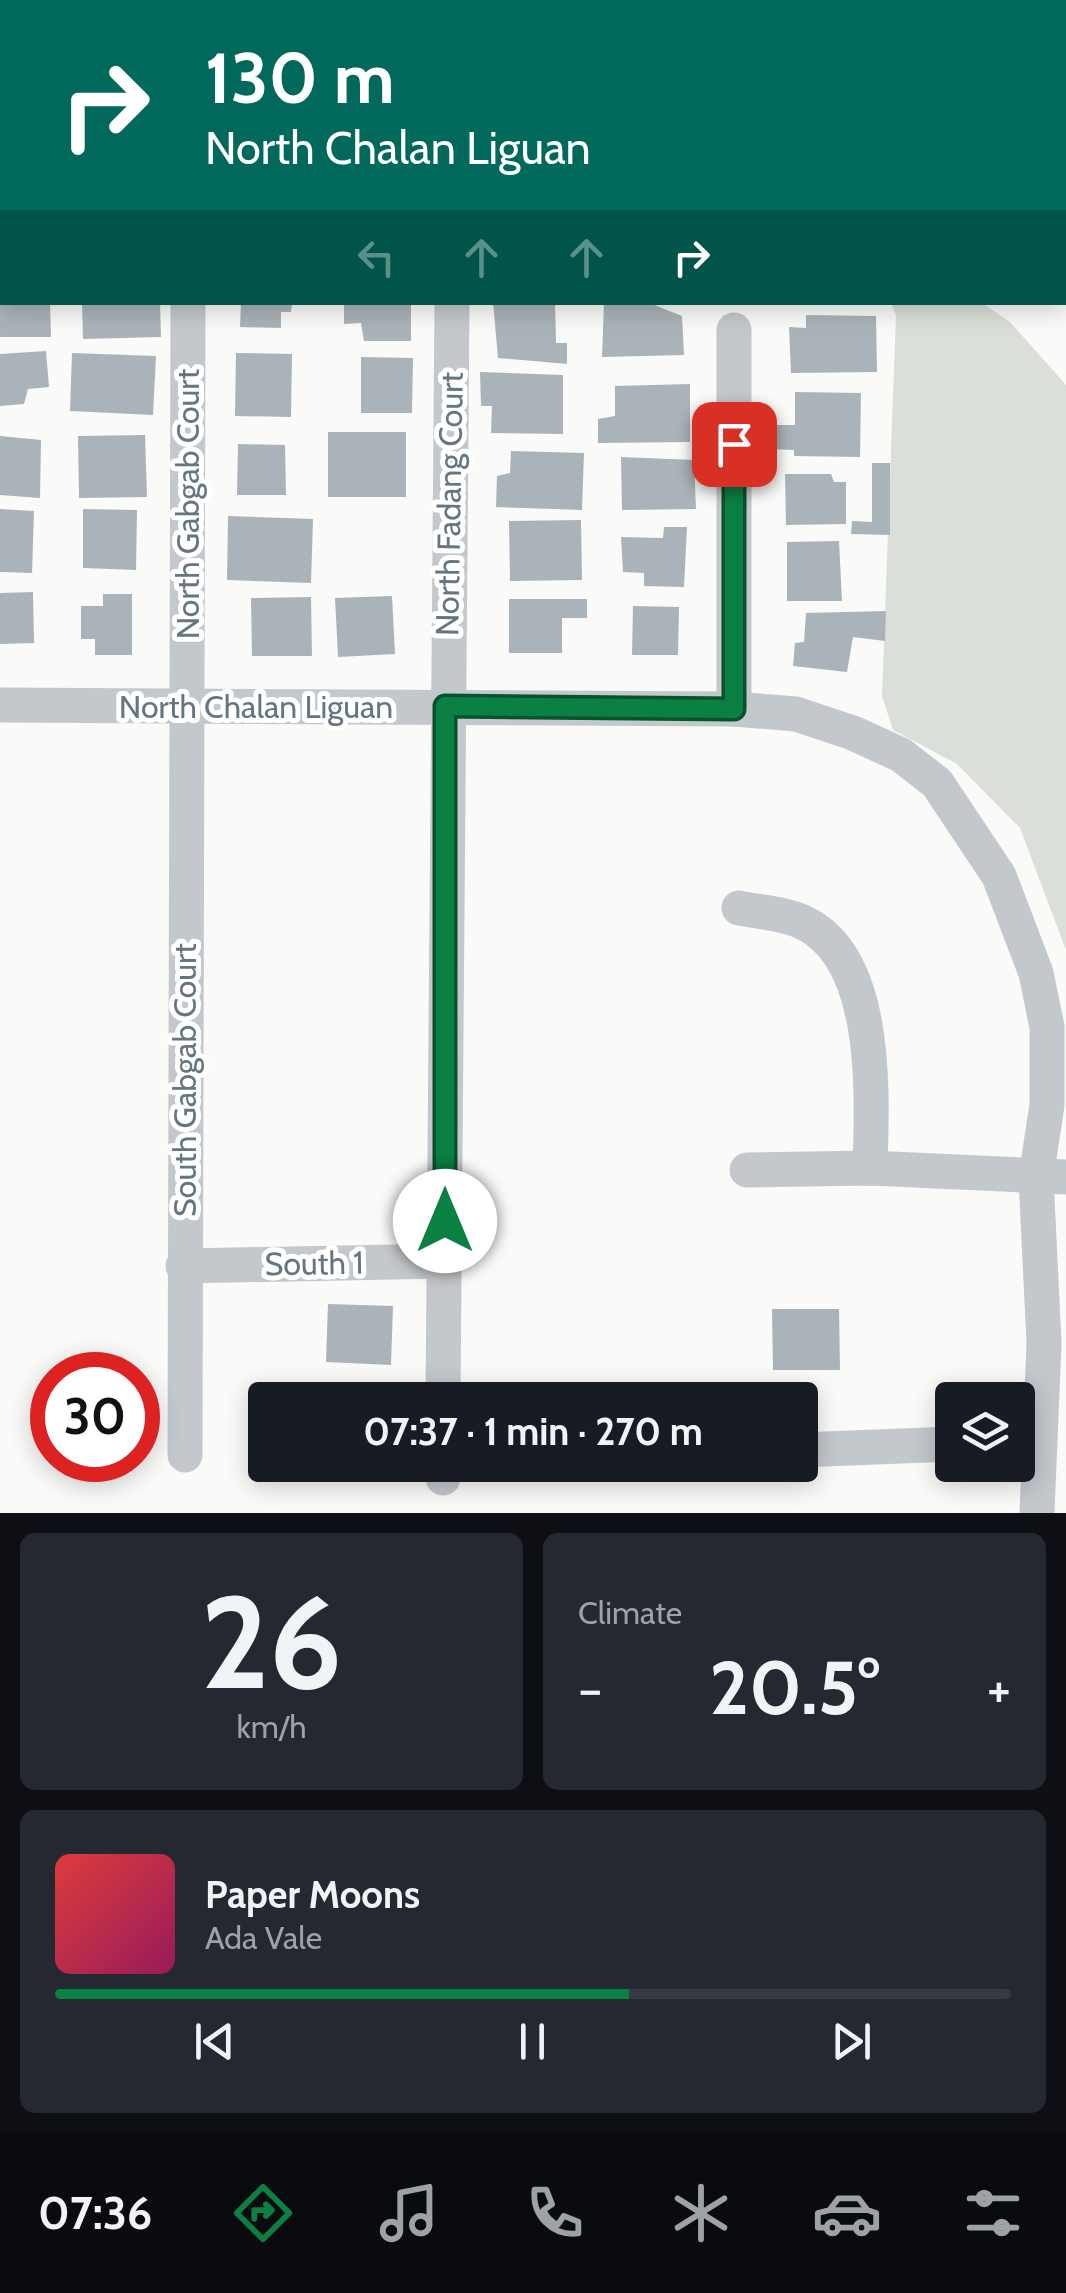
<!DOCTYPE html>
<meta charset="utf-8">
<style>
body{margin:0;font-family:Cabin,sans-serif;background:#242831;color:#f1f3f6;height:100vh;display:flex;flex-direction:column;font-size:38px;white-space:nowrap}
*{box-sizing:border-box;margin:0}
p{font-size:32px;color:#9ea1a6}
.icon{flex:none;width:55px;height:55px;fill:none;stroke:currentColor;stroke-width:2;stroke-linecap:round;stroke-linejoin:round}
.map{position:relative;height:1513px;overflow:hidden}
.details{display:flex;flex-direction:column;gap:20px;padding:20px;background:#0d0f14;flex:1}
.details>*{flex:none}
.top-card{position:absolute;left:0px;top:0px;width:1068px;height:305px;box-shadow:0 5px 25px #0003;background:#00695c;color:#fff;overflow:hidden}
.fabs{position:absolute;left:935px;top:1382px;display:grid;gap:20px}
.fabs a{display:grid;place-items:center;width:100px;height:100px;border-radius:10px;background:#171b24;box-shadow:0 5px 25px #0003;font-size:50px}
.speed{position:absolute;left:30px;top:1352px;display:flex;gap:20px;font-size:50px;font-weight:700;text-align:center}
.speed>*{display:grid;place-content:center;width:130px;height:130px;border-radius:50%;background:#171b24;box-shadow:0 5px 25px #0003;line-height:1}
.speed .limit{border:15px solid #d22;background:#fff;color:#111}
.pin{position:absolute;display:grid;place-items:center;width:85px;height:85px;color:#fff;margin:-42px;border-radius:20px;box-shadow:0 5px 15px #0006}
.me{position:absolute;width:110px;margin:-55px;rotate:0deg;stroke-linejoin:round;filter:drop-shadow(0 0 8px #0008)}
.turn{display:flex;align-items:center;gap:35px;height:210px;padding:0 40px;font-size:45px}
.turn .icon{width:130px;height:130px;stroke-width:2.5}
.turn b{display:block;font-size:70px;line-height:85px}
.lanes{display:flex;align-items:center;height:95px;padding:0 40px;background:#0003;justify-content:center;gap:50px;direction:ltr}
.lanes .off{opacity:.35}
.big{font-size:75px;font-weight:800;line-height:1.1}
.details .widget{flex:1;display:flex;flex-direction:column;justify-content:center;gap:15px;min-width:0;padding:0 35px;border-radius:15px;background:#242831}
.details .dial{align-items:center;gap:0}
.dial b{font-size:130px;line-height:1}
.song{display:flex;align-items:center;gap:30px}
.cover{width:120px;height:120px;border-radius:15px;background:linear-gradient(135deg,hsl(0 70% 55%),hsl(330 70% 35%))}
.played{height:10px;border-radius:5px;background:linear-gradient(90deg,#0b8043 60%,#363941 60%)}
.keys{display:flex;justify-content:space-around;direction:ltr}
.heat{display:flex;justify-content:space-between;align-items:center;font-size:55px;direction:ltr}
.details .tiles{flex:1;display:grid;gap:20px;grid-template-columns:1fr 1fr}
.widget:last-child{grid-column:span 2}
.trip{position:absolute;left:248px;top:1382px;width:570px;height:100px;border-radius:10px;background:#171b24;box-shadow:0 5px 25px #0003;font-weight:800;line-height:100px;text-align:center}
.tabs{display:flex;height:160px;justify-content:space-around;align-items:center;background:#090b0e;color:#9ea1a6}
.tabs .icon{width:70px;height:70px}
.tabs .selected{color:#0b8043}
.tabs b{font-size:45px;color:#f1f3f6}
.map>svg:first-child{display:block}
.green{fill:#dadfd7}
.building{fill:#aab3b9}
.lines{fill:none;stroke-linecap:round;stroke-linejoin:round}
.major-casing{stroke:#b5babe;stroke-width:48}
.minor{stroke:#c3c8cc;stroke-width:35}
.major{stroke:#fff;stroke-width:45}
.route-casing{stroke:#07532c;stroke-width:25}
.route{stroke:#0b8043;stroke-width:18}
.labels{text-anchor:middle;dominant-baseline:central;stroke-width:10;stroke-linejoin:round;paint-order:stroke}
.street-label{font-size:32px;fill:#657683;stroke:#fff}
</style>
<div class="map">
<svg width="1066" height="1513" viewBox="0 0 1066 1513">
<rect width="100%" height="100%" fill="#fafaf8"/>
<path class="green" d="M891 303H982L1010 322 1066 385V950L1020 828 957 764 893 730 882 696 896 315Z"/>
<g class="building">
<path d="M0 302H50L51 337H0Z"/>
<path d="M82 302H160L161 337 83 339Z"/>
<path d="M241 302H292L291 312H281V328L240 327Z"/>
<path d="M344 302H411V341H364L361 323 344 324Z"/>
<path d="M493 302H555L556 343H567V364L498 358Z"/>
<path d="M604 302H647L682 316 684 355 602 357Z"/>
<path d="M806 315 876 316 877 372 791 373 789 327 806 328Z"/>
<path d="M46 351 49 387 28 389 24 404 0 406V354Z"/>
<path d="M72 353 156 356 153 415 70 411Z"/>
<path d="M236 353 292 354 291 417 235 416Z"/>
<path d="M361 357 413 358 412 413H361Z"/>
<path d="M480 372 563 375V434L491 433 492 406H481Z"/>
<path d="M690 384V442L598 443V419L615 416V386Z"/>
<path d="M795 392 861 393 860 457 794 456V450L768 449V425H795Z"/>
<rect x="328" y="432" width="78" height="65"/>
<path d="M145 435 147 497 79 498 78 436Z"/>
<path d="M0 436 41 440 40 498 0 495Z"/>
<path d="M238 444 285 445 286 495H237Z"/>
<path d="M511 451 584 453 582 510 496 507 497 476 510 473Z"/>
<path d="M621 457 694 460 696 509 622 510Z"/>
<path d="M872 463H890V535L851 534 852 521 872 522Z"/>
<path d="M785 474H831L834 482H846V524L786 525Z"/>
<path d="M0 509 34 511 32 573 0 572Z"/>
<path d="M83 509 137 510 136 570 83 568Z"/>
<path d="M228 516 313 519 311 583 227 580Z"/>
<path d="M581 520 582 580 510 581 509 521Z"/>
<path d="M664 527H687L684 587 644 586V573L623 572 621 537 663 538Z"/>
<path d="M839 541 842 601H787V542Z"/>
<path d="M33 592 34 643 0 644V593Z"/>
<path d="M103 594H132V655H95V639H81V606H103Z"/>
<path d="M392 596 395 654 338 657 335 598Z"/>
<path d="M311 597 312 656H252L251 598Z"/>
<path d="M509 599H587V618H562V653H509Z"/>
<path d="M633 606 679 607 678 655H632Z"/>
<path d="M886 611 885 641 853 637 847 672 793 666 795 643 804 642 806 613Z"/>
<path d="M328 1304 393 1306 391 1365 326 1362Z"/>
<path d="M772 1309H839L840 1370H773Z"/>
</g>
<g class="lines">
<g class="major-casing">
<g id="major">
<path d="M663 0 668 2"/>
<path d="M794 0 799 2"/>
<path d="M739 2 743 0"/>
<path d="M1065 192H1066"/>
<path d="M1065 271 1066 272"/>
</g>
</g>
<g class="minor">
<path d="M734 330V709"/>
<path d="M0 705 734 709 796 714 853 733 901 755 937 783 999 876 1036 973 1047 1027V1105L1036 1177 1044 1343 1037 1513"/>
<path d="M739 908C758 912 782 913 800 921 880 954 872 1096 870 1168"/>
<path d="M747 1170 870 1168 1066 1177"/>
<path d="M183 1266 445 1261"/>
<path d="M443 1400 452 302"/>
<path d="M800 1450 952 1444"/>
<path d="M185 1455 188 302"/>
<path d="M443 1478V1465"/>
</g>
<use href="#major" class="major"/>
</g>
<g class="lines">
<g class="route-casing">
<path id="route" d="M445 1221V706L734 709V444"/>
</g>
<use href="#route" class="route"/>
</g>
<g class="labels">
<g class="street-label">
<text transform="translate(187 504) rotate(-90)">North Gabgab Court</text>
<text transform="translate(449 504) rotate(-89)">North Fadang Court</text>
<text x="256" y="706">North Chalan Liguan</text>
<text transform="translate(184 1080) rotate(-90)">South Gabgab Court</text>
<text transform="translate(314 1263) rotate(-1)">South 1</text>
</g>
</g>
</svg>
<div class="fabs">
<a><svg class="icon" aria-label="layers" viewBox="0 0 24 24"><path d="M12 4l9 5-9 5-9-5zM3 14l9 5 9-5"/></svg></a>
</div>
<div class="speed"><div class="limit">30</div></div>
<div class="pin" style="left:734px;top:444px;background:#d93025"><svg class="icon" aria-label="arrive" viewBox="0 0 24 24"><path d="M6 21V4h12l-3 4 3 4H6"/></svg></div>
<svg class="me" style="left:445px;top:1221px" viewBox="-20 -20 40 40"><circle r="19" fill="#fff"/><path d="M0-13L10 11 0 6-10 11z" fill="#0b8043"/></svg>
<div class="trip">07:37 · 1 min · 270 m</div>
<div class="top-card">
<div class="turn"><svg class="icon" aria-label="right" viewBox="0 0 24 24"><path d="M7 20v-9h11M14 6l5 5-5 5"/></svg><div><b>130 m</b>North Chalan Liguan</div></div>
<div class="lanes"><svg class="icon off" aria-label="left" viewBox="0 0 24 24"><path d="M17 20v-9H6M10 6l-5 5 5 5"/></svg><svg class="icon off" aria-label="ahead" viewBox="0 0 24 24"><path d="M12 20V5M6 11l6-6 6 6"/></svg><svg class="icon off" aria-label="ahead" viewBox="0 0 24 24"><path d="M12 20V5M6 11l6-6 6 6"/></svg><svg class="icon" aria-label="right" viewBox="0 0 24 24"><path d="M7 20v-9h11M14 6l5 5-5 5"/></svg></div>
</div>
</div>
<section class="details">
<div class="tiles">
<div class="widget dial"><b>26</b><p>km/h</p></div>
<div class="widget"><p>Climate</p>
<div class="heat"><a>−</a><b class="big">20.5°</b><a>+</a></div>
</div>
<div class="widget">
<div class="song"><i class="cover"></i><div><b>Paper Moons</b><p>Ada Vale</p></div></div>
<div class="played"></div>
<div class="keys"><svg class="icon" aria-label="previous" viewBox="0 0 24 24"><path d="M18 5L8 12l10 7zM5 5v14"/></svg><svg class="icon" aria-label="pause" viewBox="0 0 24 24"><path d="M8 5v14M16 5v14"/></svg><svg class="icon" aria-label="next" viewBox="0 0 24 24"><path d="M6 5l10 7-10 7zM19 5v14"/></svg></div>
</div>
</div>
</section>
<nav class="tabs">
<b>07:36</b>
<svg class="icon selected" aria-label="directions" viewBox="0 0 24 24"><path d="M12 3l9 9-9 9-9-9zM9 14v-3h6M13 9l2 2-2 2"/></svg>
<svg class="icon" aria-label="music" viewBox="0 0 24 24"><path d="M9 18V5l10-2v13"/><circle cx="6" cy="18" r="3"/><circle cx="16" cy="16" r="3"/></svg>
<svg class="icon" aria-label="phone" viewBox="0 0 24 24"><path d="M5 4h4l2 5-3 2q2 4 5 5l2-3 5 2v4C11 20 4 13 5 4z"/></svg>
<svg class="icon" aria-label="climate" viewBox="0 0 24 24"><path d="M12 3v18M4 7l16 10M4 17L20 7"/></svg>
<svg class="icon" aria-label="car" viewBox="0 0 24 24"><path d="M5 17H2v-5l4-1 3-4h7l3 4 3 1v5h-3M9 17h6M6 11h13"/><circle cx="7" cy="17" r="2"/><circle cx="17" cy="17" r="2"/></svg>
<svg class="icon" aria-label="filters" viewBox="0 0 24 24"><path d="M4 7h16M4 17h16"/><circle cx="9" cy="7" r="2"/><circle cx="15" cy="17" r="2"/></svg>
</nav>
